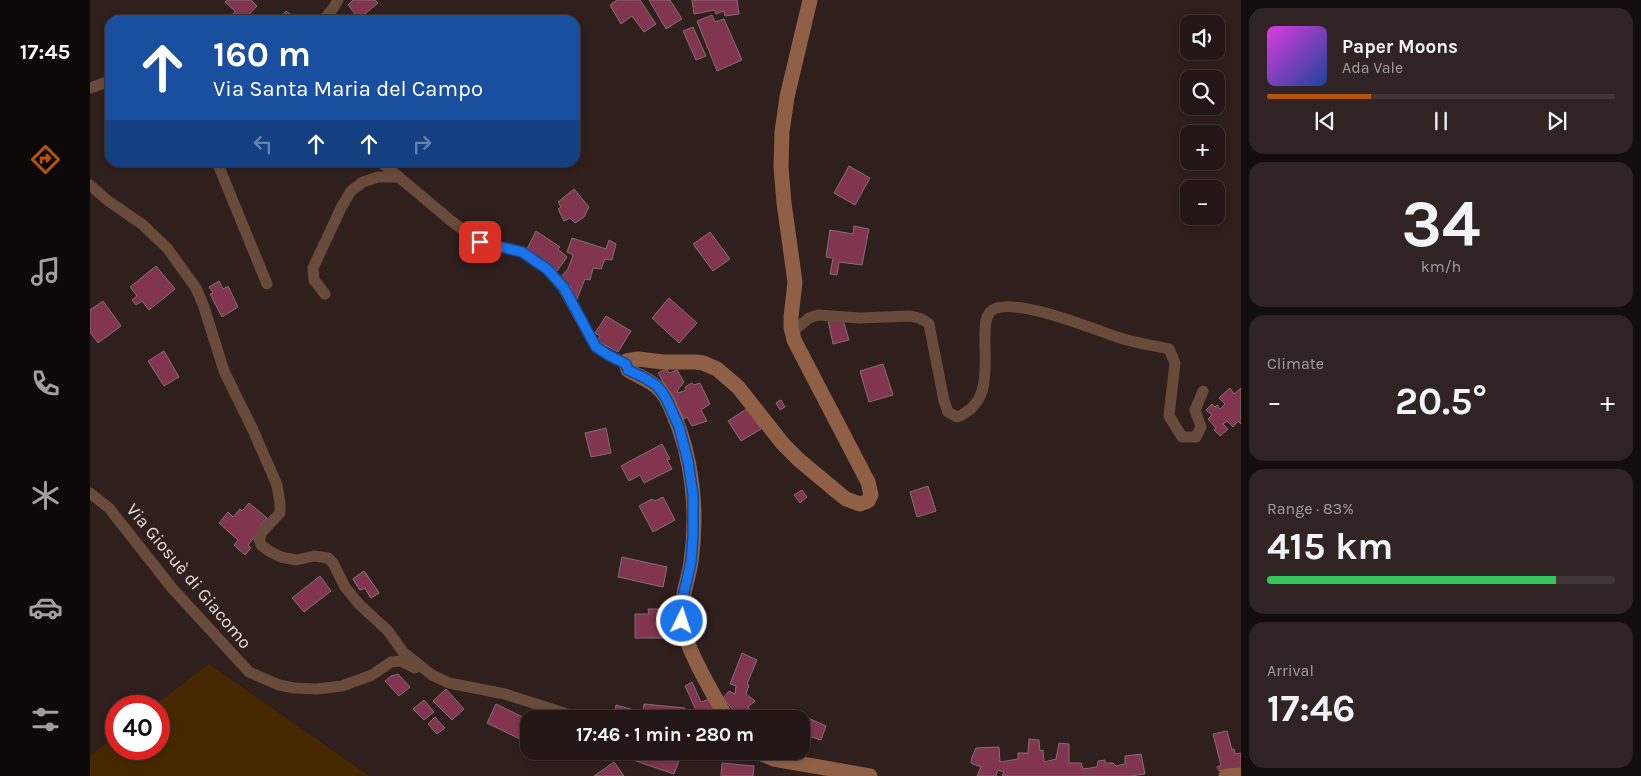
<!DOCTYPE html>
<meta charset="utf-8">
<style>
body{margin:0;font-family:Karla,sans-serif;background:#2f2423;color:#f1f3f6;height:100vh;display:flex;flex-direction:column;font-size:19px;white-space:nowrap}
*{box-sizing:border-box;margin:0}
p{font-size:16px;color:#a39fa1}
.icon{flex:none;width:28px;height:28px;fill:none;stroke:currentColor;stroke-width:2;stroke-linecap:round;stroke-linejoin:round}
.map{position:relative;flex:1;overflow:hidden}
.details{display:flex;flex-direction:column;gap:8px;padding:8px;background:#130d0c;width:400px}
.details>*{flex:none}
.top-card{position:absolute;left:15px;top:15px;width:475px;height:152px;border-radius:15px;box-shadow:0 2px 8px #0003,0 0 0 1px #403635;background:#1a4fa0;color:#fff;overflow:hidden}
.buttons{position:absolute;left:1090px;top:15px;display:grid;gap:10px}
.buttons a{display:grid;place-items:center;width:45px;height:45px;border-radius:10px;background:#231716;box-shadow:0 2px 8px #0003,0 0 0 1px #403635;font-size:25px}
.speed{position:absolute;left:15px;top:695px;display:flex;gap:10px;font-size:25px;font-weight:700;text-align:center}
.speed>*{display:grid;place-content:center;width:65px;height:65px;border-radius:50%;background:#231716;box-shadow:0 2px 8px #0003,0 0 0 1px #403635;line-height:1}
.speed .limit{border:8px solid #d22;background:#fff;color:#111}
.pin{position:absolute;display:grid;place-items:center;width:42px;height:42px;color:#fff;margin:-21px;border-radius:10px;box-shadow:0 2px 8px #0006}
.me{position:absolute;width:55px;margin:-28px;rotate:4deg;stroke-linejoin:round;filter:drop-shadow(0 0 4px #0008)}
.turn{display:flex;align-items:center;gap:18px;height:105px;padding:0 25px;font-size:22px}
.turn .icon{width:65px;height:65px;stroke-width:2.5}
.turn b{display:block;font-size:35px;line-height:42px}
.lanes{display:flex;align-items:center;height:48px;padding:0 25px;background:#0003;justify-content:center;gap:25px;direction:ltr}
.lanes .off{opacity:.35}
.big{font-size:38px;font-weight:700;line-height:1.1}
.details .card{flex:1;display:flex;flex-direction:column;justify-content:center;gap:8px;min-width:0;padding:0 18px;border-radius:15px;background:#2f2423}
.details .dial{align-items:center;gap:0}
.dial b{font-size:65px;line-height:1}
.song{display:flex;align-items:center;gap:15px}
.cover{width:60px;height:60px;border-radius:8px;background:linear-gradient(135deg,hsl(300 70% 55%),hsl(220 70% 35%))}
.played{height:5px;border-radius:2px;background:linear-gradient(90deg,#b45309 30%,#403635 30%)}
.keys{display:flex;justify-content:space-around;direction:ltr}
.heat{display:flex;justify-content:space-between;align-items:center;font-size:28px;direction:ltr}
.charge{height:8px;border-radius:4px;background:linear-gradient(90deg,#34c759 83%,#403635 0)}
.trip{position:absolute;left:430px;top:710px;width:290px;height:50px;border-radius:15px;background:#231716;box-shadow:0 2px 8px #0003,0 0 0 1px #403635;font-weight:700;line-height:50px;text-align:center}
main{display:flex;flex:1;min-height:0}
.tab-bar{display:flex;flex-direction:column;width:90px;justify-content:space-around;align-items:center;background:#0e0909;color:#a39fa1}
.tab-bar .icon{width:35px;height:35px}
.tab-bar .on{color:#b45309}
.tab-bar b{font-size:22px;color:#f1f3f6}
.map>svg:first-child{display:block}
.green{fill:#462900}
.building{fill:#82354e;stroke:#836f74}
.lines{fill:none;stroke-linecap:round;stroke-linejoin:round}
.street{stroke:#694b3b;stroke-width:11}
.secondary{stroke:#906046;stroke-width:15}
.route-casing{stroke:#114b97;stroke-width:12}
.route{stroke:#1a73e8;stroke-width:9}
.labels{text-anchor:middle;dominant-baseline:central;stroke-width:5;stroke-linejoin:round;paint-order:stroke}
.street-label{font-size:18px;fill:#eadedd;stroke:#2f1f1d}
</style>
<main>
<nav class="tab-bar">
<b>17:45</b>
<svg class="icon on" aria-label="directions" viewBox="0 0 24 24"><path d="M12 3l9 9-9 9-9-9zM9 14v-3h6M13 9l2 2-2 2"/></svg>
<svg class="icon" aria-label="music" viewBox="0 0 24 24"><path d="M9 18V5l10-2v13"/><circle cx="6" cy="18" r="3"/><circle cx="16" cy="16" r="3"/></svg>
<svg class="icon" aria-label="phone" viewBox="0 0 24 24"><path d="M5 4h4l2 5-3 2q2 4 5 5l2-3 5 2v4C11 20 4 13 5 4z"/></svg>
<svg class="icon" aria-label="climate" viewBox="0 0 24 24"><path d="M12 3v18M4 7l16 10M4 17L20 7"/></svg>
<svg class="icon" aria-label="car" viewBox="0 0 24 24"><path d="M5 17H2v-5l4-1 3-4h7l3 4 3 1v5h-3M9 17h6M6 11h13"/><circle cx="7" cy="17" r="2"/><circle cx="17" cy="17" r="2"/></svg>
<svg class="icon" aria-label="filters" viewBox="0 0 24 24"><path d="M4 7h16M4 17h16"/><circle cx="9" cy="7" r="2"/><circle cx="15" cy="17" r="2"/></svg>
</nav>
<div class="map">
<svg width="1151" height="776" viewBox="0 0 1151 776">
<rect width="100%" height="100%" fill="#2f1f1d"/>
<path class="green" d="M119 664 279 776H0V756L26 736V749H69V706H64Z"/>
<g class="building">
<path d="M138 0H161L167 6 154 20H145L141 18 145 11 135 2Z"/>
<path d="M263 0H285L288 3 269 19 258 5Z"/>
<path d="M527 0H550L566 24 554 32 542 16 531 24 520 5Z"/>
<path d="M559 0H580L592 19 576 29Z"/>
<path d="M602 0H647L649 14 635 16 634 11 626 14 625 10 604 14Z"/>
<path d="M196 11 208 20H189Z"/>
<path d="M622 15 625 22 634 19 652 60 627 71 607 21Z"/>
<path d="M603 27 616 56 606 60 593 31Z"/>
<path d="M759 166 780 178 765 205 744 193Z"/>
<path d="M484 189 499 207 494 217 485 223 480 218 474 221 468 209 471 207 468 202Z"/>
<path d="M764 226 779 229 772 265 749 262 747 275 740 274 743 258 736 257 740 230 763 234Z"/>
<path d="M446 231 470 247 468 249 477 257 467 271 437 249Z"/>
<path d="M620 232 640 259 623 271 603 244Z"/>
<path d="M482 238 516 249 519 240 526 244 522 260 515 259 511 269 503 268 500 280 495 279 486 301 480 286 471 277 478 269 483 255 477 252Z"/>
<path d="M66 266 85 289 59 310 52 301 46 305 42 300 47 296 40 287Z"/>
<path d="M129 281 133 289 138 286 148 307 132 317 120 294 123 293 119 287Z"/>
<path d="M579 298 607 323 589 343 562 318Z"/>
<path d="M13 301 31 326 8 343 0 332V310Z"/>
<path d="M516 316 541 331 528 352 507 341 510 336 505 333Z"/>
<path d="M738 320H753L759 340 743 344Z"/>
<path d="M74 351 89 377 74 386 58 361Z"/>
<path d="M793 364 803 395 779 402 770 371Z"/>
<path d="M577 369 579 373 587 370 594 382 587 391 588 393 596 390 595 387 602 383 604 385 610 383 620 404 611 410 617 421 602 426 597 417 594 419 568 373Z"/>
<path d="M1140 388 1144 394 1151 388V424L1148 421 1143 427 1137 421 1133 424 1138 429 1130 436 1124 430 1126 428 1118 419 1122 415 1116 410 1122 404 1125 407 1127 405 1130 409 1135 404 1129 398Z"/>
<path d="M691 400 695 407 690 410 686 403Z"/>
<path d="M658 408 671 429 651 441 638 421Z"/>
<path d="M516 428 521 453 501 457 495 433Z"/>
<path d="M572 444 580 459 577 460 582 469 554 483 550 475 539 481 531 466Z"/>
<path d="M838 486 846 511 827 517 820 492Z"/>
<path d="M712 490 717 497 710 503 704 495Z"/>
<path d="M573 497 585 520 563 532 549 506 562 499 565 501Z"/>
<path d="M159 503 177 518 170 526 172 528 158 545 161 548 155 555 144 545 148 540 129 523 138 512 143 517 150 509 152 511Z"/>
<path d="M532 557 577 567 573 587 528 577Z"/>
<path d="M274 571 289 593 281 598 275 588 270 590 263 579Z"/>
<path d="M274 571 289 593 281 598 275 588 270 590 263 579Z"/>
<path d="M230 576 241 591 214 612 202 598Z"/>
<path d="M558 609H571V615H575V638H545V614H559Z"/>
<path d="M652 653 667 660 657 684 659 685 656 694 665 701 658 707 663 713 658 719H644L641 716 644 711 633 698 639 691 645 694 646 686 640 684Z"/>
<path d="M308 674 320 687 309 696 295 681 301 676Z"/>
<path d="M602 682 611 702 620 699 633 719H610L595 686Z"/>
<path d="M356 689 374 709 362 720 343 701Z"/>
<path d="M334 700 344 712 334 720 323 709Z"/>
<path d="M406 704 439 720V736L436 742 397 723Z"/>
<path d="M554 704 595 708 593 719H552Z"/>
<path d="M526 705 544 710 542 719H523Z"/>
<path d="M707 713 736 726 731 740 721 737 719 743 712 741 714 735 711 734V719H705Z"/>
<path d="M345 717 355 728 347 734 338 724Z"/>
<path d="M1137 731 1142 750 1144 749 1145 754 1151 753V769L1129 771 1127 767 1131 765 1123 734Z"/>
<path d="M939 739 949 740 950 751 953 750 954 762 966 759 969 743 979 744V763H991L993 769 1007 767 1008 761 1015 760V763H1023L1026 766 1035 764V756L1051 754 1055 774 1040 776H912L914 772 908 770 906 776H887L891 767 881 763 882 757 886 748 909 747 910 762 928 759V753H938Z"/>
<path d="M542 751H580L591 755 584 774 540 759Z"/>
<path d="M524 762 534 776H504Z"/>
<path d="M632 763 664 766 663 776H631Z"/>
</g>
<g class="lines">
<g class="street">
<path d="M233 20 242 10 248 0"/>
<path d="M0 88 20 81"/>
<path d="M127 162 177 284"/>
<path d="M291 162 360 220 390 242 433 252 457 269 473 288 506 347 520 356 536 364"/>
<path d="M0 185 17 200 53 225 77 248 106 288 114 307 134 371 163 430 187 485 190 503V513L172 532 169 539 171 545 179 551 191 557 206 560 224 556 238 558 243 563 255 587 269 604 298 631 313 652 342 675 359 683 415 694 493 719"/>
<path d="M235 294 224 280 223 268 252 206 261 191 273 182 288 177H309"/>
<path d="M702 332 719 318 728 315 770 318 820 316C828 317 833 319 839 324L854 401 858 412 867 417C903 403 894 365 895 334 895 327 895 318 900 312 917 293 1005 330 1027 337 1044 343 1062 345 1079 349L1085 363 1079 416 1092 437H1106L1111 427 1105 410 1113 391"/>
<path d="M0 493 19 508 82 588 159 672 189 685 204 688 227 689 252 686 282 675 301 662 311 661 325 668"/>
<path d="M606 751 609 753 628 751"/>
</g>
<g class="secondary">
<path d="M637 719C623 693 596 650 592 622 589 602 598 582 601 562 608 514 603 458 583 413 580 405 576 396 570 390 561 380 549 377 538 370L536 361 548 359 573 362H606L613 363 627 369 648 387 693 444 709 460 745 490 756 499 770 504 778 501 781 495 778 482 704 340 701 327V317L705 282 694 203 691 167 692 132 697 97 720 0"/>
<path d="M665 751 684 759 780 776"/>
<path d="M1136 776 1151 775"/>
</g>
</g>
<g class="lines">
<g class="route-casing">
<path id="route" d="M390 242 432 252 457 269 474 288 506 347 520 356 536 364 538 370 553 377 566 385 572 392 577 400 589 427 598 461 603 495V536L601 562 593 597 592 621"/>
</g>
<use href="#route" class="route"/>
</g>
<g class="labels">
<g class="street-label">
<text transform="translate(99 576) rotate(50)">Via Giosuè di Giacomo</text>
</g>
</g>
</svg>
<div class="buttons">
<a><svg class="icon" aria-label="sound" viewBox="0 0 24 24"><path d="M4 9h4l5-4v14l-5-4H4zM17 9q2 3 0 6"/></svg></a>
<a><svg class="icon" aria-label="search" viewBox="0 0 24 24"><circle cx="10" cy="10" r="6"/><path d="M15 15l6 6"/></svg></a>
<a>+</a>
<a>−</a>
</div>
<div class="speed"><div class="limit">40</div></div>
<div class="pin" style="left:390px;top:242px;background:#d93025"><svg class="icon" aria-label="arrive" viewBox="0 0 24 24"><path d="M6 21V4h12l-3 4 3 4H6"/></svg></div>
<svg class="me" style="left:592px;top:621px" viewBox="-20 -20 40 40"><circle r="17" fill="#1a73e8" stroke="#fff" stroke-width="3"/><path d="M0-11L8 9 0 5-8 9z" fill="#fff"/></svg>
<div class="trip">17:46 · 1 min · 280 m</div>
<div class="top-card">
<div class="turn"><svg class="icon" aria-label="ahead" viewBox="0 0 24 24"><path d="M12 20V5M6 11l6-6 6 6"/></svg><div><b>160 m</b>Via Santa Maria del Campo</div></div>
<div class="lanes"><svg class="icon off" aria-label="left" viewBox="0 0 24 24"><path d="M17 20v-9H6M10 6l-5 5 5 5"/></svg><svg class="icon" aria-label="ahead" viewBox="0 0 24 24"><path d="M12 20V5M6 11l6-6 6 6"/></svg><svg class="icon" aria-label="ahead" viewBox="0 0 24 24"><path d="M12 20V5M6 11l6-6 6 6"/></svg><svg class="icon off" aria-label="right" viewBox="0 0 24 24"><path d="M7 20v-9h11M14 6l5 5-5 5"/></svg></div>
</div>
</div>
<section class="details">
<div class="card">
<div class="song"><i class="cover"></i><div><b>Paper Moons</b><p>Ada Vale</p></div></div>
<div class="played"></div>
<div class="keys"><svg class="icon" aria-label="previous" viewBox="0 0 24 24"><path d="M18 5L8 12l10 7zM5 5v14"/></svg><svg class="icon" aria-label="pause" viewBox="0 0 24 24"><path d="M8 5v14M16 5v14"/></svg><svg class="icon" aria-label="next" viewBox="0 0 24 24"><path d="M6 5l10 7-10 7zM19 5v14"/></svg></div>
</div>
<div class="card dial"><b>34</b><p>km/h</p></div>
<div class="card"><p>Climate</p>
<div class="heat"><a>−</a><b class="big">20.5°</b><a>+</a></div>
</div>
<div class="card"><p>Range · 83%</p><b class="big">415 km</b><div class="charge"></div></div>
<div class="card"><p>Arrival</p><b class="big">17:46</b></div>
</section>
</main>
